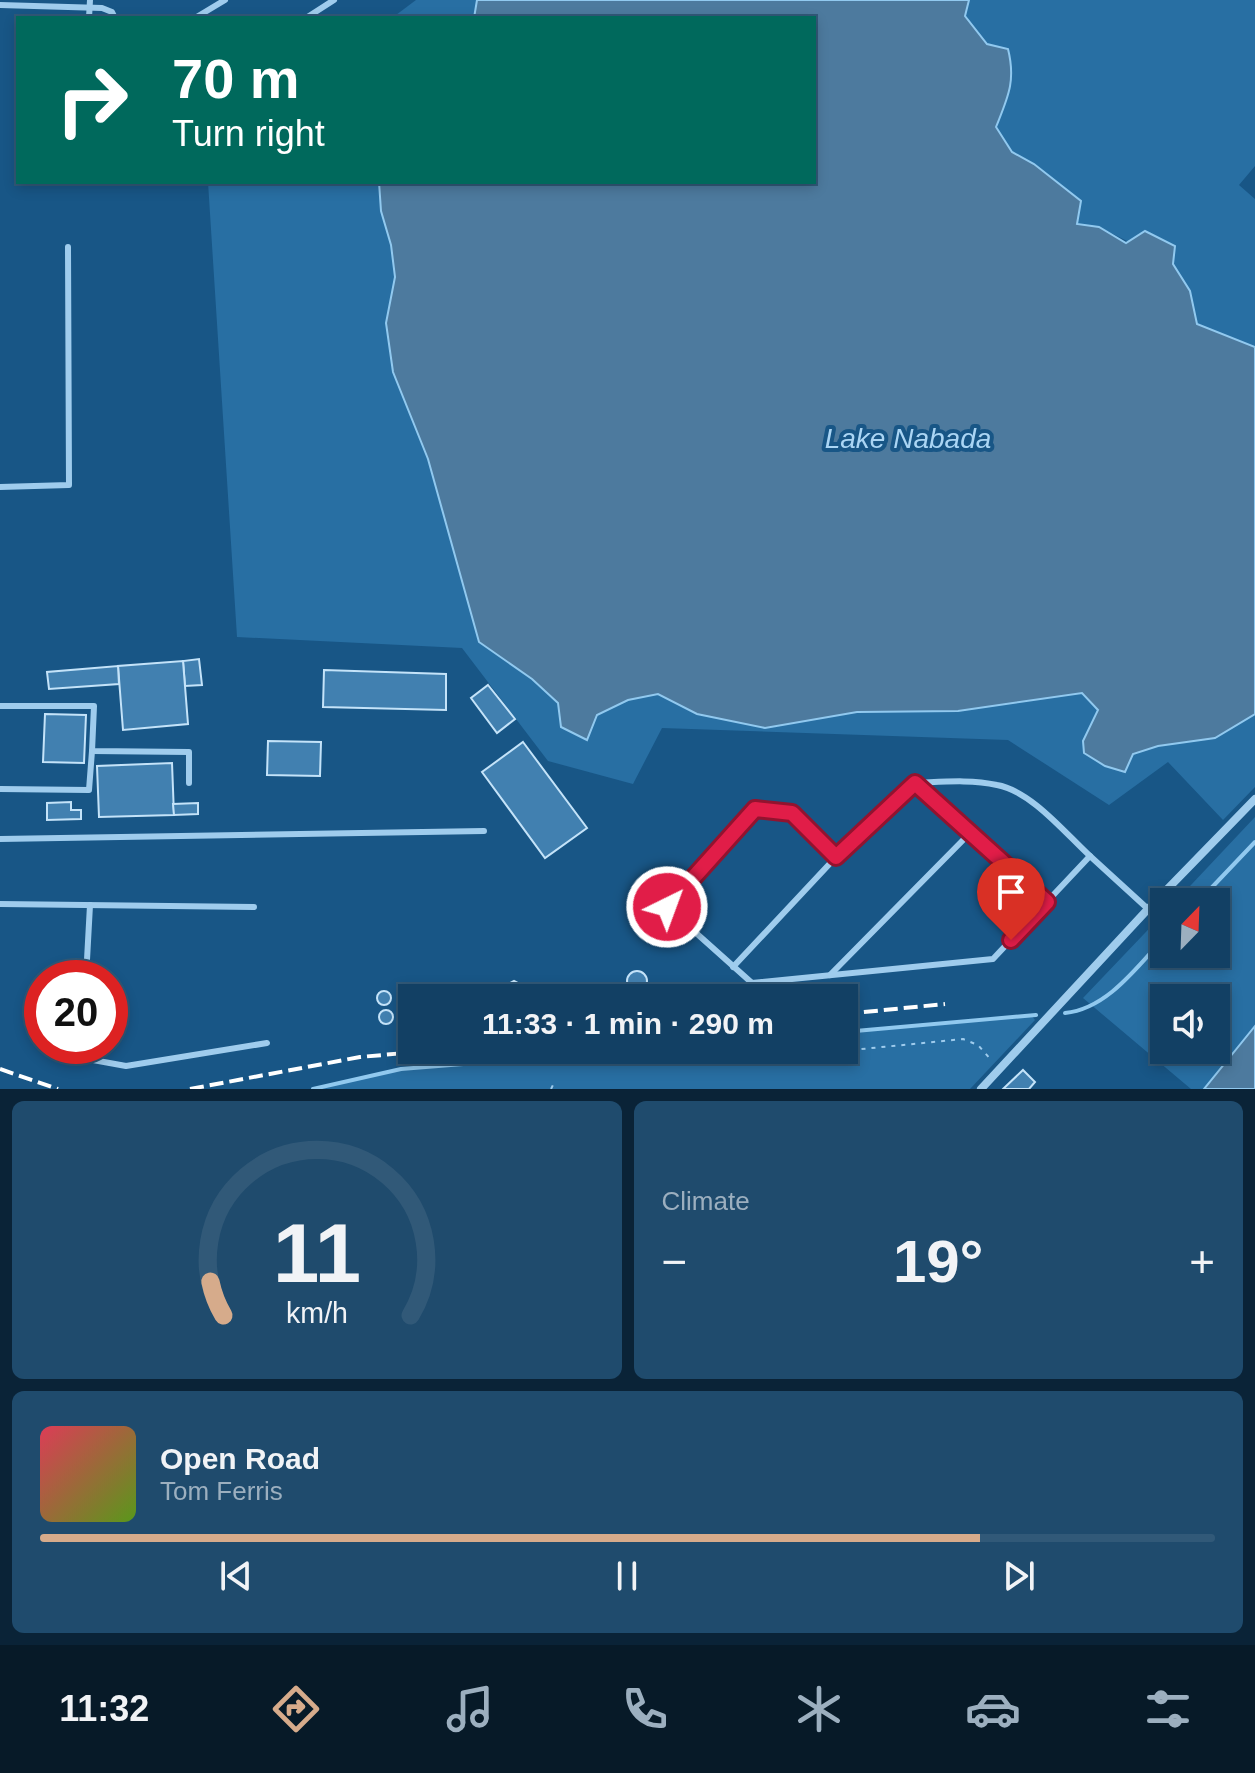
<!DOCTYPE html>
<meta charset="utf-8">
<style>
body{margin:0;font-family:Arial,sans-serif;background:#1f4b6d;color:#f1f3f6;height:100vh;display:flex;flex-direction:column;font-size:30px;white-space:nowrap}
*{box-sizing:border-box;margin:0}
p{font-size:26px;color:#9cafbf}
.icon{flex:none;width:44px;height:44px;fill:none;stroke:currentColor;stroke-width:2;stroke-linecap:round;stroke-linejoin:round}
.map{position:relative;height:1089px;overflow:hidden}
.side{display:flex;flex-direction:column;gap:12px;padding:12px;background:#0a2337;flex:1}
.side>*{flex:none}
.top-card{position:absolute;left:16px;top:16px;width:800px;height:168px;border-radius:0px;box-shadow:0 4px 12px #0003,0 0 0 2px #315978;background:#00695c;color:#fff;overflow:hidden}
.needle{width:52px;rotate:23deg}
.controls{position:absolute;left:1150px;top:888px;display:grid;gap:16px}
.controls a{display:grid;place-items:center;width:80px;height:80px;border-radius:0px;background:#124064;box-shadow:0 4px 12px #0003,0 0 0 2px #315978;font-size:40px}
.speed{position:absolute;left:24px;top:960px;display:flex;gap:16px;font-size:40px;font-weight:700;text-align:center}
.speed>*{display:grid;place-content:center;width:104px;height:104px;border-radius:50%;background:#124064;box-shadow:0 4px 12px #0003,0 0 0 2px #315978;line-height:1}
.speed .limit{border:12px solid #d22;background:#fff;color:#111}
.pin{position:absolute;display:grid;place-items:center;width:68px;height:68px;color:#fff;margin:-82px -34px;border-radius:50% 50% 50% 0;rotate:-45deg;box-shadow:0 0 8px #0007}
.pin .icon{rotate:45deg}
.me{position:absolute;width:88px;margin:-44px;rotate:42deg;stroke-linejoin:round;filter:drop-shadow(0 0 6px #0008)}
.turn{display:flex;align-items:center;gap:28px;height:168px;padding:0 24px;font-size:36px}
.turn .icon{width:104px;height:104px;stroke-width:2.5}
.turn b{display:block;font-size:56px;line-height:68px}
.big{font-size:60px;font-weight:700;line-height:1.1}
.side .tile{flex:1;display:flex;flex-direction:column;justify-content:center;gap:12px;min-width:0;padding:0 28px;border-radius:12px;background:#1f4b6d}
.side .dial{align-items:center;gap:0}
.dial svg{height:208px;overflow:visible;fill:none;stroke:#315978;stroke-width:7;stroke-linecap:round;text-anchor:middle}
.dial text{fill:#f1f3f6;stroke:none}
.song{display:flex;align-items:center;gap:24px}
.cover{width:96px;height:96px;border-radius:12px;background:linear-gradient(135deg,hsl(350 70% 55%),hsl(90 70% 35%))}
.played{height:8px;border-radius:4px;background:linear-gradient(90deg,#d6ab8b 80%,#315978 80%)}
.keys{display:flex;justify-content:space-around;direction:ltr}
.heat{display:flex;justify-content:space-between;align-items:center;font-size:44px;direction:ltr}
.side .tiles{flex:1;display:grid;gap:12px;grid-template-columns:1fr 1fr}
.tile:last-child{grid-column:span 2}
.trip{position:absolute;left:398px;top:984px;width:460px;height:80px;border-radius:0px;background:#124064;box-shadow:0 4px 12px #0003,0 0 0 2px #315978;font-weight:700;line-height:80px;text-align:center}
.tab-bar{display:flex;height:128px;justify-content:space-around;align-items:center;background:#071a28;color:#9cafbf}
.tab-bar .icon{width:56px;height:56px}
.tab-bar .on{color:#d6ab8b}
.tab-bar b{font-size:36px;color:#f1f3f6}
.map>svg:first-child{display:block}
.green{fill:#286fa3;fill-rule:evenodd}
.water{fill:#4d7a9e;stroke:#91c9ef;stroke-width:2}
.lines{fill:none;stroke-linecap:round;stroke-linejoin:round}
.stream{stroke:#91c9ef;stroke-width:4}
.building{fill:#4180b0;stroke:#c4e3f9;stroke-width:2}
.path{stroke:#9fcced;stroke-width:2;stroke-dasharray:4 6;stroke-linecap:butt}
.lane{stroke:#9fcced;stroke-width:6}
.street{stroke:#9fcced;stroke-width:8}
.rail{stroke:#fff;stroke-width:4;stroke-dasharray:14 6;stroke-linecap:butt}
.route-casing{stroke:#92132f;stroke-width:20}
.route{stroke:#e11d48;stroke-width:14}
.labels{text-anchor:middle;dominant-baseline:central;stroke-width:8;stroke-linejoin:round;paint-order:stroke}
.water-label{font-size:28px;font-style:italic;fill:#aad5f4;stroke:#185686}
</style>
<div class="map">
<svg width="1255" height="1089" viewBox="0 0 1255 1089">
<rect width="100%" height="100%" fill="#185686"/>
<g class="green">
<path d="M416 0H477L474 18H392Z"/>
<path d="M969 0H1255V166L1239 185 1255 199V347L1197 324 1190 291 1173 264 1099 227 1077 224 1081 201 1034 164 1012 152 996 127 1007 99 987 44 964 16Z"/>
<path d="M208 182H379L381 211 391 245 395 277 386 323 393 372 428 459 479 642 532 679 558 703 597 715 628 700 658 694 697 714 765 728 857 712 958 711 1083 693 1098 709 1083 741 1125 772 1133 754 1158 746 1215 738 1255 714V787L1223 820 1168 762 1109 805 1008 740 662 728 633 784 548 761 462 648 237 637Z"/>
<path d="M1255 817V1026L1204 1089H1191L1083 998 1164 913V954H1216V902H1175ZM1164 998H1216V1050H1164Z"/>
<path d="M1031 1015 1035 1020 970 1089H313L401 1069 635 1050H844V1032Z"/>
</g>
<g class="water">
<path d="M477 0H969L965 16 987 44 1008 49C1016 81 1008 97 996 127L1012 152 1034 164 1081 201 1077 224 1099 227 1126 243 1145 231 1175 246 1173 264 1190 291 1197 324 1255 347V714L1215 738 1158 746 1133 754 1125 772 1105 766 1084 753 1083 741 1098 710 1082 693 958 711 857 712 765 728 697 714 658 694 628 700 597 715 587 740 561 727 558 703 532 679 479 642 428 459 393 372 386 323 395 277 391 245 381 211 379 182H814V18H474Z"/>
<path d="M1255 1026V1089H1204Z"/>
</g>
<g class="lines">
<g class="stream">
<path d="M1198 902 1255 842"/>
<path d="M1065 1013C1107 1009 1137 967 1164 938"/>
<path d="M844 1032 1036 1015"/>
<path d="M313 1089 401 1069 635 1050"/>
</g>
</g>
<g class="building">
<path d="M199 659 202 685 185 686 183 661Z"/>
<path d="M183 661 188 724 123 730 118 666Z"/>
<path d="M118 666 119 684 49 689 47 672Z"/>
<path d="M324 670 446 674V710L323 707Z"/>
<path d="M488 685 515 719 497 733 471 698Z"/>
<path d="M45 714 86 715 84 763 43 762Z"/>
<path d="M268 741 321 742 320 776 267 775Z"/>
<path d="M523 742 587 828 545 858 482 772Z"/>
<path d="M172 763 174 815 99 817 97 766Z"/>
<path d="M71 802V810H81V819L47 820V803Z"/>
<path d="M198 803V814L174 815 173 804Z"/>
<circle cx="637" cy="981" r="10"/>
<path d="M514 981 527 988 530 998H500L504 986Z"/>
<path d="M474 983 484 986 490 998H460L464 987Z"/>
<circle cx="384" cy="998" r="7"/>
<circle cx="386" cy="1017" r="7"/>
<path d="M1023 1070 1035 1082 1029 1089H1003Z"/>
</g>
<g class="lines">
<g class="path">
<path d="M762 1059 963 1039 978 1045 992 1061"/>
<path d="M551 1089 553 1085"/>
</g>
<g class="lane">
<path d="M0 5 102 8 112 12 115 18"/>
<path d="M89 18 90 0"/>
<path d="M195 18 225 0"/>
<path d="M306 18 334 0"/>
<path d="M0 487 69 485 68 247"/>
<path d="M0 706H94L92 751 189 752V783"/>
<path d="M916 784 1047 902"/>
<path d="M0 789 89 790 92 751"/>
<path d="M0 839 484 831"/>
<path d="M836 857 792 813 755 809 667 907 752 983 993 959 1090 856 1148 909"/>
<path d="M0 904 254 907"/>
<path d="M733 967 836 857 915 783C942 782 970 779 997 785 1031 791 1065 833 1090 856"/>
<path d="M830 975 971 832"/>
<path d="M86 978 90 905"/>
<path d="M82 1046 93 1060 126 1066 267 1043"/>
</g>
<path class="street" d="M981 1089 1148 909 1255 799"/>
<g class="rail">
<path d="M844 1014 945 1004"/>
<path d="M0 1069 58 1089"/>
<path d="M190 1089 360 1057 439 1050"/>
</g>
</g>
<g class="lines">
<g class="route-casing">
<path id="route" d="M667 907 755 809 792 813 836 857 915 783 1047 902 1011 940"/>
</g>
<use href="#route" class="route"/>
</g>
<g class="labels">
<g class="water-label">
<text x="908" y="438">Lake Nabada</text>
</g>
</g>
</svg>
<div class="controls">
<a><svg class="needle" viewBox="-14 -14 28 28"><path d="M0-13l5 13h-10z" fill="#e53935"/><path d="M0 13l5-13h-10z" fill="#9cafbf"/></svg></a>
<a><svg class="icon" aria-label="sound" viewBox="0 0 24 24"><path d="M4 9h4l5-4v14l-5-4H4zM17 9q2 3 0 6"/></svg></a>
</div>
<div class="speed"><div class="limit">20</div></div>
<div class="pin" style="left:1011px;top:940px;background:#d93025"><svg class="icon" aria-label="arrive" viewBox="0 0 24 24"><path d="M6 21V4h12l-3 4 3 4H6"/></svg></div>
<svg class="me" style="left:667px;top:907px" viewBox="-20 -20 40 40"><circle r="17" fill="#e11d48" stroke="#fff" stroke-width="3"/><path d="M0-11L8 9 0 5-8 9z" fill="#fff"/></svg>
<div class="trip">11:33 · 1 min · 290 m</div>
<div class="top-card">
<div class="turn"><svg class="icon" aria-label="right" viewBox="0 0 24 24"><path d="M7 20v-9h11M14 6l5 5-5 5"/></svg><div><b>70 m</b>Turn right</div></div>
</div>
</div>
<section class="side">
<div class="tiles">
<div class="tile dial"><svg viewBox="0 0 100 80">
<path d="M14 69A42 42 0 1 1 86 69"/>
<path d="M14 69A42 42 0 0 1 9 56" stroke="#d6ab8b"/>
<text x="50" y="56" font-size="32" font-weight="700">11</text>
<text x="50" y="72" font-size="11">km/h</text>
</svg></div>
<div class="tile"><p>Climate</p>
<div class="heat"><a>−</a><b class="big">19°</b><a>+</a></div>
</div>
<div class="tile">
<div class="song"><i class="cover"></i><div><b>Open Road</b><p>Tom Ferris</p></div></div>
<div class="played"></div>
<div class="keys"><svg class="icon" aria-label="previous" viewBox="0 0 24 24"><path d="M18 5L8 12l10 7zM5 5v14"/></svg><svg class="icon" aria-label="pause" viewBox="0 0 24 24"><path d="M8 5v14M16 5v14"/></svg><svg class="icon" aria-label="next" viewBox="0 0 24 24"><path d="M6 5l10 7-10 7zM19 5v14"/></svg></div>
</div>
</div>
</section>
<nav class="tab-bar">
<b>11:32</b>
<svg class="icon on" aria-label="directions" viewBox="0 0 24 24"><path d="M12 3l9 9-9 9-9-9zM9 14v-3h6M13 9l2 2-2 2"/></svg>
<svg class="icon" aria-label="music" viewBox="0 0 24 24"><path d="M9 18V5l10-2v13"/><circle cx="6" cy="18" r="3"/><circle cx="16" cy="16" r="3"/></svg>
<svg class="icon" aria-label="phone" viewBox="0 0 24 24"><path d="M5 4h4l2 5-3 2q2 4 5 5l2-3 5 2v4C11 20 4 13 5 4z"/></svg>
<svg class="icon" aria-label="climate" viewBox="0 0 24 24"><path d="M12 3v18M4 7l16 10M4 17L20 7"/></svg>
<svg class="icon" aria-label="car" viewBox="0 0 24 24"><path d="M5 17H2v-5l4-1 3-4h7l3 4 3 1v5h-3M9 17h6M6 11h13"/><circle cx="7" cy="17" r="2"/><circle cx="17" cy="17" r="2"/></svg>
<svg class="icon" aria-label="filters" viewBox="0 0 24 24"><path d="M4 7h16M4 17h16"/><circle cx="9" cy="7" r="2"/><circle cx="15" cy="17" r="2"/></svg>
</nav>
